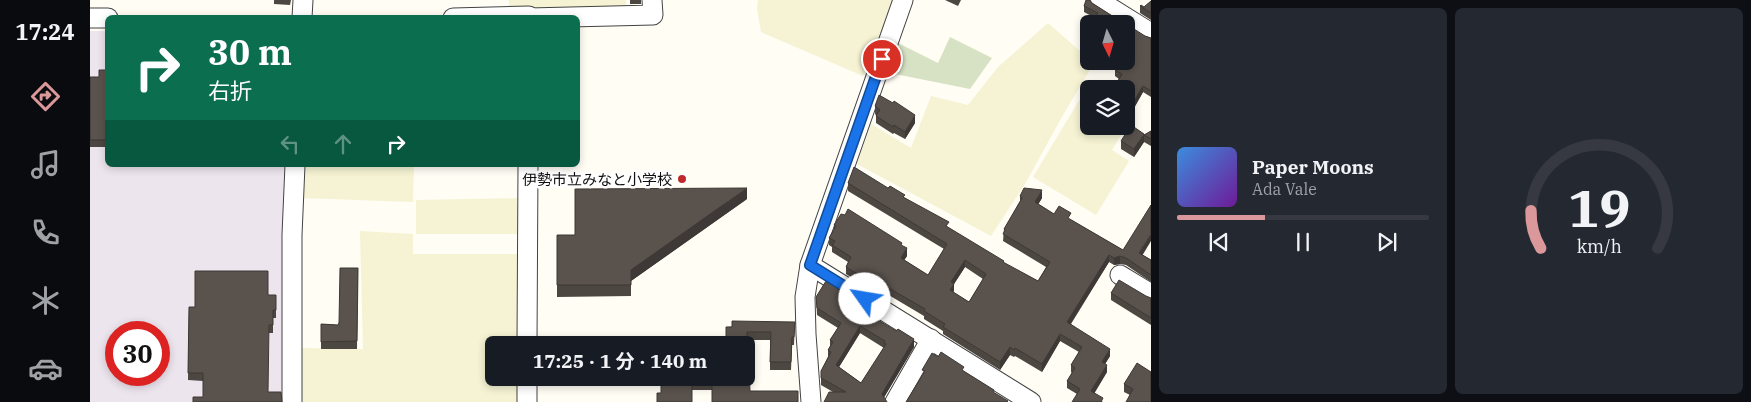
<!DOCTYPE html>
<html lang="ja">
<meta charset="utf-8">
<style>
body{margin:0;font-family:"IBM Plex Serif","Noto Sans JP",serif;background:#242831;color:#f1f3f6;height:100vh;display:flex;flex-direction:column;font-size:19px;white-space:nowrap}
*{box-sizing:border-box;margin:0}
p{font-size:16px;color:#9ea1a6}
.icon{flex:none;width:28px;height:28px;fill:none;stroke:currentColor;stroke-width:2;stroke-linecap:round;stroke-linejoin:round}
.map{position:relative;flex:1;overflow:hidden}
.drawer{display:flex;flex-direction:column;gap:8px;padding:8px;background:#0d0f14;width:600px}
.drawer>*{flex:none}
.guide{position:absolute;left:15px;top:15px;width:475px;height:152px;border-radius:8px;box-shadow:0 2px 8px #0003;background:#0b6e4f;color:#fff;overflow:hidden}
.needle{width:32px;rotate:175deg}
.tools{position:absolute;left:990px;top:15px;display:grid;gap:10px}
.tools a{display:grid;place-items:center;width:55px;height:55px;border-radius:8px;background:#171b24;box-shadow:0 2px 8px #0003;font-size:25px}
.speed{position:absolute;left:15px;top:321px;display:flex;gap:10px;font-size:25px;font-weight:700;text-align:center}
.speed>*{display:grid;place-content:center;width:65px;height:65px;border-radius:50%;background:#171b24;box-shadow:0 2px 8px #0003;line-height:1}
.speed .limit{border:8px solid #d22;background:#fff;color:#111}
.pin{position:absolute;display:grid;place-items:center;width:42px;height:42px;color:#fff;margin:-21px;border:2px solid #fff;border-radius:50%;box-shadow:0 1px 5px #0007}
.me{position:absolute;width:55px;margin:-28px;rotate:302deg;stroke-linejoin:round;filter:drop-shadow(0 0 4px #0008)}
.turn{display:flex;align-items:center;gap:18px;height:105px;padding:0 20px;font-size:22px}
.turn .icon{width:65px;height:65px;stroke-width:2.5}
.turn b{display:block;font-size:35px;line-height:42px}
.lanes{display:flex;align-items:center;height:48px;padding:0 20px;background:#0003;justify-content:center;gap:25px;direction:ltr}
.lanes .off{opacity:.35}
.drawer .tile{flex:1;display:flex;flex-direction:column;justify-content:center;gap:8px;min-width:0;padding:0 18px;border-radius:8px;background:#242831}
.drawer .dial{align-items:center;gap:0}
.dial svg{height:130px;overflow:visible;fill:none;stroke:#363941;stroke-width:7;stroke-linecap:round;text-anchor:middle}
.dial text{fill:#f1f3f6;stroke:none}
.song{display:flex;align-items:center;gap:15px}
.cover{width:60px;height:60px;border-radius:8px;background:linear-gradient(135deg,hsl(210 70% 55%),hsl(280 70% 35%))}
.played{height:5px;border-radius:2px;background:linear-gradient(90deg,#da989b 35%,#363941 35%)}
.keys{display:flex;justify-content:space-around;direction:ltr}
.drawer .tiles{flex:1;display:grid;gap:8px;grid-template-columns:repeat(2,1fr)}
.trip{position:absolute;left:395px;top:336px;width:270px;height:50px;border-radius:8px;background:#171b24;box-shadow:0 2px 8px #0003;font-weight:700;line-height:50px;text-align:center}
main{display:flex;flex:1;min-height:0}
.tabs{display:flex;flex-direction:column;width:90px;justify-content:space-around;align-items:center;background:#090b0e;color:#9ea1a6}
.tabs .icon{width:35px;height:35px}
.tabs .on{color:#da989b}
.tabs b{font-size:22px;color:#f1f3f6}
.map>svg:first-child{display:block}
.industrial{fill:#ede5ee;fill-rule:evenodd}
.farmland{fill:#f5f3d3}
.cemetery{fill:#d7e2c4}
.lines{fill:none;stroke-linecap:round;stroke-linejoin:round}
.minor-casing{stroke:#434343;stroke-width:21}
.minor{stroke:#fff;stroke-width:19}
.wall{fill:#4d4742;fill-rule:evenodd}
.shaded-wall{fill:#3e3936}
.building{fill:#59524d;stroke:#3e3936;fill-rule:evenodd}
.route-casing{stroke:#114b97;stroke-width:12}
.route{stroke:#1a73e8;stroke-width:9}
.poi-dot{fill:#bf292c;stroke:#fff;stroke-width:2}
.labels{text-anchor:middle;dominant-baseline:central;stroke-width:5;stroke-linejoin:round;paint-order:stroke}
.poi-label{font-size:15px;fill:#101010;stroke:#fff;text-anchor:end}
</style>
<main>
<nav class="tabs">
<b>17:24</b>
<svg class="icon on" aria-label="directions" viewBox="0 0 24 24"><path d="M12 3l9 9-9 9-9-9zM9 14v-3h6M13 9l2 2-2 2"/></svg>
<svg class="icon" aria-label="music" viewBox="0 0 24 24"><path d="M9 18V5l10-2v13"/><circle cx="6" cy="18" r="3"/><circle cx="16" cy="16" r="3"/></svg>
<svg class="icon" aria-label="phone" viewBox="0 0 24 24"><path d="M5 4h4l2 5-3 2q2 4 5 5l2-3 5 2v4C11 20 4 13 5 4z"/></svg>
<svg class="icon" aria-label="climate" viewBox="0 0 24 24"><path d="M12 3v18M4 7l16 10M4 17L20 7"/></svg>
<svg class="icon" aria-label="car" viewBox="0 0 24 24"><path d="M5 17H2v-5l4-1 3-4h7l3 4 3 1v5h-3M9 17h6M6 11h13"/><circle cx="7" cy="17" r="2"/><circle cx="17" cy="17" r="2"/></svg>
</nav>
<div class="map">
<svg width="1061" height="402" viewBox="0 0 1061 402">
<rect width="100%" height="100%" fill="#fffdf4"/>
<path class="industrial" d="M0 31H17L18 165H198L194 402H0ZM26 332H69V375H26Z"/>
<g class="farmland">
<rect x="419" y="0" width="117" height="10"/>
<path d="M668 0H812L807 1 773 76 671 32 667 9Z"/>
<path d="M958 23 999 59V61L1004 63 973 115 935 184 901 236 767 164 781 124 821 148 841 96 878 105 908 67Z"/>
<path d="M990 99 999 104V126L1036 127 1022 150 1039 161 1006 215 943 177Z"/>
<path d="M212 165H324L323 202 211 198Z"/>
<path d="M433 198V234H326V200Z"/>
<path d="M270 231 323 234V254H432V345H404V378H431V402H211L210 348 273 349Z"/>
</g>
<path class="cemetery" d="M860 37 902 58 880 89 795 72 804 41 848 63Z"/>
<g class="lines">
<g class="minor-casing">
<g id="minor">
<path d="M1008 0 1061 33"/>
<path d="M0 18H18"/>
<path d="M212 18 213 0"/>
<path d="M363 18 439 16"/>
<path d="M439 18 563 15 562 0"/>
<path d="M720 265 941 402"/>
<path d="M1030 275 1061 294"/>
<path d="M437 345 438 165"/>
<path d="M202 402V235L205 165"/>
<path d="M437 402V378"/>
<path d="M721 402 716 334 715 297 720 265 813 0"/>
<path d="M805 402 841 339"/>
</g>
</g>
<use href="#minor" class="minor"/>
</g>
<g class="wall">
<path d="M184 0H201L200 5 184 4Z"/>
<rect x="540" y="0" width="11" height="4"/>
<path d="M855 0H871L868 6Z"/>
<path d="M1061 1V20L1050 13V6L1054 7Z"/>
<path d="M1002 3 1035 24H1003V20L1005 18 994 12V6Z"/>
<path d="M1055 36 1061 38V97L1053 92 1039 117 1036 115V89L1029 79 1025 76V70L1014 61H1036Z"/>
<path d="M18 70V147H0V77H9Z"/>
<path d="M785 106 825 123 815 139 804 133 803 134 786 123V115L785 114Z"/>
<path d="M1061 131V146L1054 142V135Z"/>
<path d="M1031 141 1054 142 1044 157 1031 149Z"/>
<path d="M758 183 815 198 859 228 914 263 948 281 956 267 913 241 914 229 930 202V196L952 198 948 204 964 214 981 220 1033 250 1053 255 1061 260V282L1036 265 1030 264 1024 265 1019 262 981 324 1020 356 1015 364 1017 372 1004 393 1013 402 987 394 977 388V381L982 373 981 372V365L989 352 970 341 952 372 925 356 924 357 920 355 910 370 853 334V331L834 319V316L797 294 795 298 756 274V267L758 262 742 252V247L739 245V238L744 230V225L812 246 817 256 814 260 838 275 854 249 758 191ZM875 267 893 279 879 302 863 292 864 284Z"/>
<path d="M657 199 541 281V296L467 297V235H485Z"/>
<path d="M268 268 267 349H231V324L248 325Z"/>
<path d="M1021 293 1061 298V325L1021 300Z"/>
<path d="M726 297 784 318 824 347 794 397 743 392 731 385V371L738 357V350L740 346V340L748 328 727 315ZM770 333 794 348 771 383 749 367Z"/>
<path d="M99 307 186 310V318H183V333H179L113 397V381L98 380Z"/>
<path d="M705 322 704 345H702L701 370H680V340H657V347L656 345H636V327Z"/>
<path d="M1061 372 1040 395 1034 392V384Z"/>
<path d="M571 378H656L622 390H602L571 393Z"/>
</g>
<g class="shaded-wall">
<path d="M1053 86V92L1039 117V110Z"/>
<path d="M825 115V123L815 139V132Z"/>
<path d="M1054 134V142L1044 157V149Z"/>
<path d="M657 188V199L541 281V270Z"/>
<path d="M952 190V198L945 210V202Z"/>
<path d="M1061 234V241L1049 261V253Z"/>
<path d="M817 248V256L811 265V258Z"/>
<path d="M1019 255V262L977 329V322Z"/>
<path d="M1030 256V264L1024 265V258Z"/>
<path d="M875 260V267L864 284V291L860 297 861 282Z"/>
<path d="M797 287V294L795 298V291Z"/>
<path d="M770 326V333L746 372V365Z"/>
<path d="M970 334V341L952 372V364Z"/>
<path d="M824 339V347L792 401V394Z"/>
<path d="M920 347V355L910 370V362Z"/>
<path d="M1020 349V356L1012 369V362Z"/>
<path d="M1017 365V372L1001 399V391Z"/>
</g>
<g class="building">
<path d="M996 0H1000L1002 3 1035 24H1004L1006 22 1003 20 1008 13 994 6Z"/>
<path d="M1061 1V13L1050 6 1051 5 1054 7Z"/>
<path d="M1036 24 1055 36 1061 38V91L1053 86 1039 110 1036 109V89H1023L1032 74 1025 70 1028 66 1022 61H1036Z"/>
<path d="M9 70H18V140H0V77H9Z"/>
<path d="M789 95 803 103 804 101 825 115 815 132 804 125 803 127 786 116 790 110 785 106Z"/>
<path d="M1041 125 1054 134 1044 149 1031 141Z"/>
<path d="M1061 131V139L1054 135Z"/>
<path d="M764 167 798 188 800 186 815 195 813 197 859 222 856 226 914 261 913 262 948 281 960 262 913 234 915 230 914 229 932 198 930 196 934 188 952 190 945 202 964 214 969 206 981 213 978 218 1033 250 1061 205V234L1049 253 1061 260V275L1036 258 1030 256 1024 258 1019 255 977 322 1020 349 1012 362 1017 365 1001 391 1013 398 1011 402H982L990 389 977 381 985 368 981 365 992 347 970 334 952 364 925 348 924 350 920 347 910 362 853 327 855 324 834 311 835 309 797 287 795 291 756 267 761 257 742 245 745 241 739 238 746 226 744 225 751 214 755 215 758 209 812 243 811 245 817 248 811 258 838 275 857 244 758 183ZM875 260 896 274 879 302 860 290 864 284 861 282Z"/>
<path d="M657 188 541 270V285H467V235H485V189Z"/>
<path d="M250 268H268L267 341 231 342V324L248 325 249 323Z"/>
<path d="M105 271H178V295H186V310H183V325H179L178 392H191L192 402H103V397H113V373H98L99 307H105Z"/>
<path d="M1029 280 1056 296 1061 298V318L1021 293Z"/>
<path d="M736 281 784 311 781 316 806 331 808 329 824 339 792 394 797 402H734L739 392H756L731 378V371L741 352 738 350 743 342 740 340 751 323 727 308 726 297ZM770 326 795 341 794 343 796 344 771 383 746 365Z"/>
<path d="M642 321 705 322 704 337H702L701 362H680L681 332H657V339H636V327H642Z"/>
<path d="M851 352 874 367 872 370 904 390 903 392 918 401 917 402H816L835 371 832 370 842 353 848 357Z"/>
<path d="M1047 363 1061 372V402H1036L1043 389 1034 384Z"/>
<path d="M656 371H659L660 391H708V402H622V382H602V402H567V393H571V378H656Z"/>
</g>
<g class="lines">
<g class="route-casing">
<path id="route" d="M775 299 720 265 792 59"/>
</g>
<use href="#route" class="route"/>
</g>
<circle class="poi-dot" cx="592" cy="179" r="5"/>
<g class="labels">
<g class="poi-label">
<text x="582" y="179">伊勢市立みなと小学校</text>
</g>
</g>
</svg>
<div class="tools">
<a><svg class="needle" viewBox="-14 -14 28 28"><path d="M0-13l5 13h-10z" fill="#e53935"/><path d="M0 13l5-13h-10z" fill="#9ea1a6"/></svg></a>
<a><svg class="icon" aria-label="layers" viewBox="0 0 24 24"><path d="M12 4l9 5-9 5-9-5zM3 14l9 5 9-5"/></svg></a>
</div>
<div class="speed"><div class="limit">30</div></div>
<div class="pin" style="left:792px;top:59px;background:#d93025"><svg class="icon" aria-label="arrive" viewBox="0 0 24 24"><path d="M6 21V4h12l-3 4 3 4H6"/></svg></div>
<svg class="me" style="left:775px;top:299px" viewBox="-20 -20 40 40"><circle r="19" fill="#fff"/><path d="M0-13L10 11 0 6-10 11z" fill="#1a73e8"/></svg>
<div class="trip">17:25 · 1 分 · 140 m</div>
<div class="guide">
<div class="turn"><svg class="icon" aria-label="right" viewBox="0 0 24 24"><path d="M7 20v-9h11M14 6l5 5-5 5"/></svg><div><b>30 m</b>右折</div></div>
<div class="lanes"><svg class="icon off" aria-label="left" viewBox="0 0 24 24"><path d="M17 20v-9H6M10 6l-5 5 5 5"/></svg><svg class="icon off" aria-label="ahead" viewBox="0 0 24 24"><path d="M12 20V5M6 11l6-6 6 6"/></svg><svg class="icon" aria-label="right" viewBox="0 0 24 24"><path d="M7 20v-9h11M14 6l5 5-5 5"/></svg></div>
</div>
</div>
<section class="drawer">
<div class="tiles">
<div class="tile">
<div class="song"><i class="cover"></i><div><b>Paper Moons</b><p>Ada Vale</p></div></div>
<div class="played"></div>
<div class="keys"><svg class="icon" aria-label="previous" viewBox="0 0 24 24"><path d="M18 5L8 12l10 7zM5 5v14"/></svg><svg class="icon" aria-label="pause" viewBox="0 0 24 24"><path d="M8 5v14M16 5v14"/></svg><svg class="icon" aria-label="next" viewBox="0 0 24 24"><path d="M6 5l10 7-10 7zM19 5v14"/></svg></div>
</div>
<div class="tile dial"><svg viewBox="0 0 100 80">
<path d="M14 69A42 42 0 1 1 86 69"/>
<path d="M14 69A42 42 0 0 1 8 46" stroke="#da989b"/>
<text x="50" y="56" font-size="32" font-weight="700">19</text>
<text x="50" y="72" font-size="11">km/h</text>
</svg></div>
</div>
</section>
</main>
